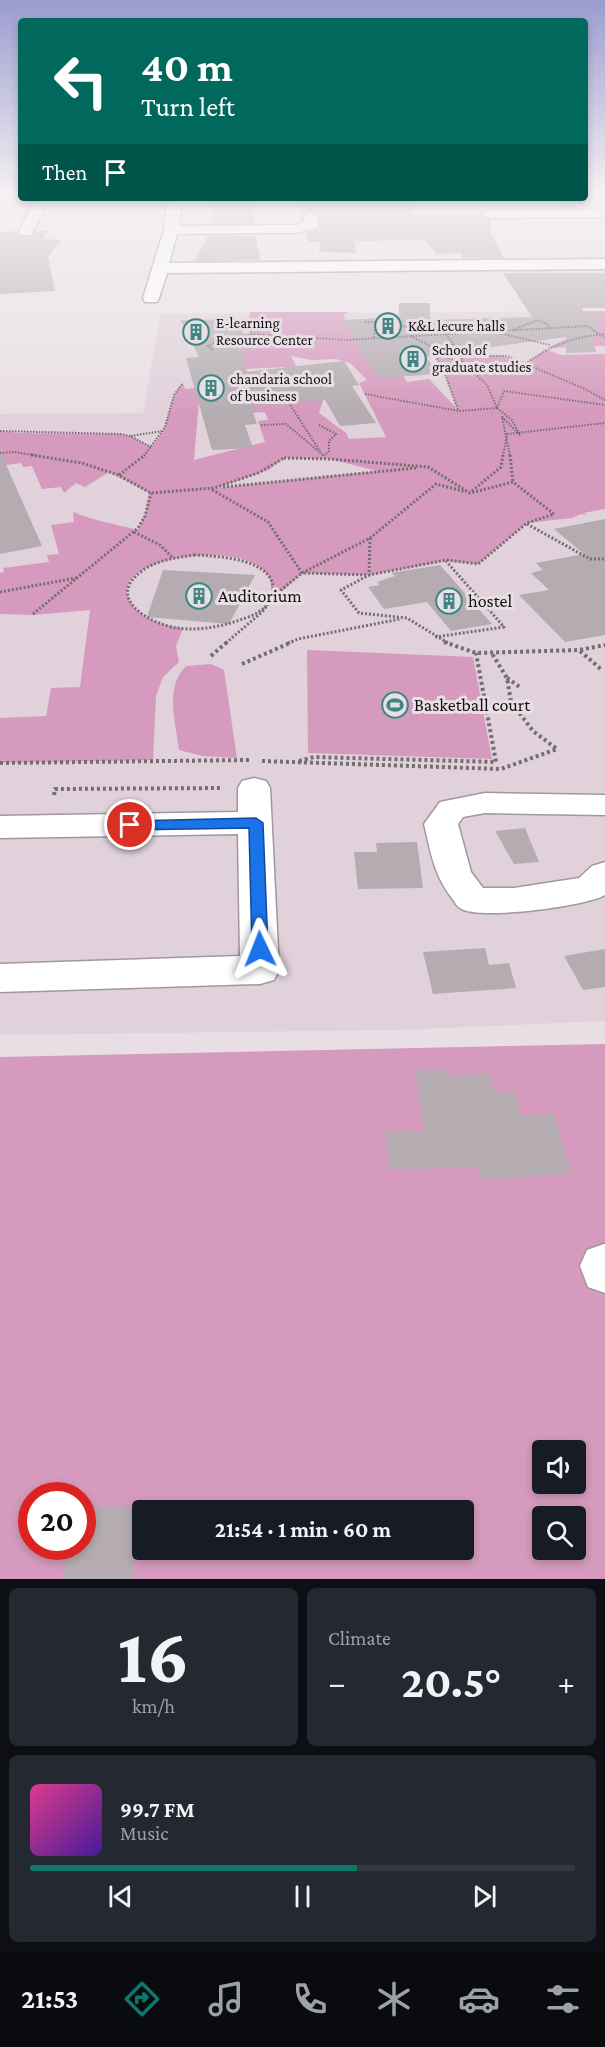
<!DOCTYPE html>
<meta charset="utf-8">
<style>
body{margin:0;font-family:"Crimson Pro",serif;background:#242831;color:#f1f3f6;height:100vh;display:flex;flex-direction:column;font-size:22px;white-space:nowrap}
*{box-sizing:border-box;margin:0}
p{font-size:20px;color:#9ea1a6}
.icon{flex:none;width:33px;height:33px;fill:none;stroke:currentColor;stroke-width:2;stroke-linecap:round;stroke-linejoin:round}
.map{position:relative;height:1579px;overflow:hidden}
.panel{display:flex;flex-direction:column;gap:9px;padding:9px;background:#0d0f14;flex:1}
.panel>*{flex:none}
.hud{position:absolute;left:18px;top:18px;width:570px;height:183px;border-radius:6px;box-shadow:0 3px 9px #0003;background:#00695c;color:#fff;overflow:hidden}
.controls{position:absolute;left:532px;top:1440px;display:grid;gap:12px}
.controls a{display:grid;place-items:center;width:54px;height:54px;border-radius:6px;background:#171b24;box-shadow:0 3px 9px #0003;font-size:30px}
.speed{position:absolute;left:18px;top:1482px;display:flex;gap:12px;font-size:30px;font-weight:700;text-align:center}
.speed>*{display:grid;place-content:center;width:78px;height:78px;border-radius:50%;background:#171b24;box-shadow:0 3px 9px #0003;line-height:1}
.speed .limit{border:9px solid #d22;background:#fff;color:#111}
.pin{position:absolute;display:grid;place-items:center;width:51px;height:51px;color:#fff;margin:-26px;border:3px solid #fff;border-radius:50%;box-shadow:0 2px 6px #0007}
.me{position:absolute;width:66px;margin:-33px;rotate:358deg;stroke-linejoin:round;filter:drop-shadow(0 0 4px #0008)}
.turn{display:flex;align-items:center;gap:21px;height:126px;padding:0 24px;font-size:27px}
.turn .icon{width:78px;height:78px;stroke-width:2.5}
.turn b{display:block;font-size:42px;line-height:51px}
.then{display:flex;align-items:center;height:57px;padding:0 24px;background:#0003;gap:12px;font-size:22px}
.big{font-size:45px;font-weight:700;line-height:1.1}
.panel .tile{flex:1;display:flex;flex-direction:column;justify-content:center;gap:9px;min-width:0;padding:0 21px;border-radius:9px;background:#242831}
.panel .dial{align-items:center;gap:0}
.dial b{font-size:78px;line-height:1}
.song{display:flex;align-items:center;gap:18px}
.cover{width:72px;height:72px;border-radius:9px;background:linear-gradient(135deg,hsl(330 70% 55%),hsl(260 70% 35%))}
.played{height:6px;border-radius:3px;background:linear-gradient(90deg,#0f766e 60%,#363941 60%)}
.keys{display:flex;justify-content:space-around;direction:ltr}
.heat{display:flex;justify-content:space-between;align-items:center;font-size:33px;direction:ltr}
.panel .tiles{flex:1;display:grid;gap:9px;grid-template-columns:1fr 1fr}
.tile:last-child{grid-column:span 2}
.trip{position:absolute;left:132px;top:1500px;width:342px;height:60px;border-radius:6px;background:#171b24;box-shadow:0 3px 9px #0003;font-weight:700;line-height:60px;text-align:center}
.tab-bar{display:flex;height:96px;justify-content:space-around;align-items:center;background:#090b0e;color:#9ea1a6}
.tab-bar .icon{width:42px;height:42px}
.tab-bar .selected{color:#0f766e}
.tab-bar b{font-size:27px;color:#f1f3f6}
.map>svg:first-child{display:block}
.built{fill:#e1d1da}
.green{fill:#d59abd;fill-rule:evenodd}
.building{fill:#b4acb1}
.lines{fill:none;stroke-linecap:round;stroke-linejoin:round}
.minor-casing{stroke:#a0989c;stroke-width:3}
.path-far2{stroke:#746e71;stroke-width:2;stroke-dasharray:1.5 1.5;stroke-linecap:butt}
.path-far1{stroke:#746e71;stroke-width:3;stroke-dasharray:2 2;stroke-linecap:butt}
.path{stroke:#746e71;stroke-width:4;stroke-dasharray:3 3;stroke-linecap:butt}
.minor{fill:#fff;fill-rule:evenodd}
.route{fill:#1a73e8;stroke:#114b97;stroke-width:1.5}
.labels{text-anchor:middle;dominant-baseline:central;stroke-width:6;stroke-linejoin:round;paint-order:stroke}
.far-poi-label{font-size:15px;fill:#131011;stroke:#e8dfe4;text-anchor:start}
.poi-label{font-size:18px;fill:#131011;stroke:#e8dfe4;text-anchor:start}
</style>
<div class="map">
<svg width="605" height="1579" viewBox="0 0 605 1579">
<rect width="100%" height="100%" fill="#e8dfe4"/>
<path class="built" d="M605 311V1021L398 1030 0 1035V414L143 413 160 314Z"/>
<g class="green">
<path d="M605 311V346L547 348 566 339 595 334 587 326 540 312Z"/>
<path d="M250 312H349L343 315 351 331 382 342 407 382 429 379 457 409 444 371 434 355 461 361V356L500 355 525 364 545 349 561 355 605 354V509L583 513 589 515 581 514 572 518 527 523 478 564 446 561 369 575 302 573 265 607C310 529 95 549 131 603 142 620 163 625 183 628L176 646 179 662 163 677 156 696 153 760 0 763V718L46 716 51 688 80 687 90 610 33 615 0 614V573L4 572 3 568 49 562 47 555 59 554 51 525 74 522 73 512C94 521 116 524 138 530L145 514 149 493 109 472 85 487 76 483 64 493 61 487 42 489 32 466 23 467 21 463 0 466V431L17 433 120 434 130 436 151 447C155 442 160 437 163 431 171 415 169 396 183 383L185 389 196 388 199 400 194 460 265 442 258 421 268 420 265 412 251 413 249 407 326 391 319 413 346 433 349 439 386 437 359 383 367 380 350 363 336 359 312 360 291 356 298 371 295 390 285 367 246 369 253 387 231 394 221 339 251 334 248 325ZM284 458 330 459 377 471 217 488 269 470Z"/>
<path d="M307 650 473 657 492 759 308 753Z"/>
<path d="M211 664 224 670 237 758 202 756 179 750C176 722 164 688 186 666Z"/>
<path d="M605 1044V1579H0V1057ZM543 1450H576V1484H543ZM32 1496H82V1546H32ZM142 1510H464V1550H142ZM543 1516H576V1550H543Z"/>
</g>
<g class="building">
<path d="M217 198H251L255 223H211Z"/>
<path d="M294 198 406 200 414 215H480L490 220 491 233 504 258H462L461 253 437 254 425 240 355 241 356 253 319 252 320 242H309L306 233 319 229 321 225 320 217 310 211 303 215 302 220Z"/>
<path d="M17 231 21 237H31L35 231H49L43 239 62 240 48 257 55 291 0 294V232Z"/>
<path d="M208 236H256L260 260 194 261Z"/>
<path d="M503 273H605V308H582L585 316 597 315 598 333 591 334 596 352 566 353V337L477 349 480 352 426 357 439 374 378 378 343 320 399 317V303H430V320L532 317Z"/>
<path d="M242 319 245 372 344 361 359 385 352 386 376 423 340 426 325 400 251 407 257 424 245 425 253 448 212 450 186 358 199 357 180 320Z"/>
<path d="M0 451 42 546 0 554Z"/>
<path d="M605 519V635L565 642 519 595 549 590 531 573 543 570 536 563 584 554 554 529Z"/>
<path d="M440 565 492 624 451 631 427 602 384 609 368 587 380 585 377 582 395 576 391 573Z"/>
<path d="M163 570 255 575 229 624 147 617Z"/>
<path d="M525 828 539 862 514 864 495 831Z"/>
<path d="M417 842 423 888 358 889 354 852H377L376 843Z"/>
<path d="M485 948 489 965 509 963 516 988 433 994 423 952Z"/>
<path d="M605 949V987L583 990 564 956Z"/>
<path d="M447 1069 448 1075 490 1074 494 1092 515 1091 520 1116 554 1114 571 1174 480 1180 478 1167 389 1170 385 1132H424L415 1070Z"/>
<path d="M82 1506 140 1507 132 1579H63L67 1546H82Z"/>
</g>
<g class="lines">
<g class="minor-casing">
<g id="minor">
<path d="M35 198H49L31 235H21L19 232Z"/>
<path d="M168 198H182L179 226 295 225 304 222V217L311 213 318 217 319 225 317 228 295 233 177 234 169 263 605 259V269L167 273 159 298 157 302H145L143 298 164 230Z"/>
<path d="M605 209V217L489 218 482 214 489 210Z"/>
<path d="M254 778 266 781 270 788 279 970 274 980 260 984 0 992V964L240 956 238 834 0 838V816L238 812V788L242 781Z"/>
<path d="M485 793 605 795V815L485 813 463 817 458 824 471 872 483 888H514L579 878 592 866 605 862V895C588 906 476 921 460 908 456 906 454 900 451 897 433 872 431 853 424 824L440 802Z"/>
<path d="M604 1244H605V1293L588 1287 580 1266 587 1250Z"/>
</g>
</g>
<g class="path-far2">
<path d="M365 322H375L374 339"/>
<path d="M395 322 412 330V337L429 345 444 371 458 410"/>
<path d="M428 323 436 334"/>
<path d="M250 325 251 334 345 340 587 326 605 338"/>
<path d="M513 330 538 320 547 324 551 329"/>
<path d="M499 333 550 345"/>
<path d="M446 334 461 356"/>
<path d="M213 350 208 346 221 339 251 334"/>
<path d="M434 355 462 361 461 356H507L585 389 605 400"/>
<path d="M462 361 487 385 497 408 512 420 520 435 502 417 510 456"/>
<path d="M525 364C551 346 574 336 605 334"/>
<path d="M365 394 459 411 497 408"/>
<path d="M287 400 320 451"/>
<path d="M497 408 504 391 605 405"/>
<path d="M261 425 286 424 324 456"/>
<path d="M319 425 336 434 329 441V451L324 456"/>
<path d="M0 431 120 434 130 436 151 447"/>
<path d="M507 434 605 423"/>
<path d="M131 436 162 431"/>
<path d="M0 453 15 452 40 456"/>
<path d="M144 456 165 427 174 395 183 383"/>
<path d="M503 456 507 434"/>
</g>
<g class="path-far1">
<path d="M31 455 82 463 118 475 151 493 213 488"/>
<path d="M510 455 513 482"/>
<path d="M284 458 330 459 428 467 470 493 513 482 554 514 527 523 478 564 446 560 369 575 302 573 268 522 211 489 258 473Z"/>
<path d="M119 475 145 455"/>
<path d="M223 487 416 468"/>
<path d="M472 491 501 467 503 455"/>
<path d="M527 524 590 559H605"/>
<path d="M134 532 160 545 173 558"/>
<path d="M370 538 369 575 341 590 359 613 407 618 448 643"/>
<path d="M194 555C218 556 282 559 272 596 268 610 252 616 240 620 219 627 199 631 177 628 150 624 104 598 142 571 156 560 176 558 194 555Z"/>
<path d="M0 592 76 578"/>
<path d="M33 614 138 528 145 516 151 493"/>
<path d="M435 637 504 627 446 561"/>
<path d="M226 643 262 612 275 595 302 573 370 538 436 484 466 492"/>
<path d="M288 643 298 639 400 619"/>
</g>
<g class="path">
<path d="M444 642 476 653 579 650 605 645"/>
<path d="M580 651 602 670"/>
<path d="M211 656 227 642"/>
<path d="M242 664 292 642"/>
<path d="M507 678 521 688"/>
<path d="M262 761 501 769 557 749 533 731 511 702 507 678 491 652"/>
<path d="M299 761 314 757 496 762 476 653"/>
<path d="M0 763 249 760"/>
<path d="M54 795 55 789 223 788"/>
</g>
<use href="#minor" class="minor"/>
</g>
<linearGradient id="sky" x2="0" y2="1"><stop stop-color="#9b9ccf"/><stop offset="0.47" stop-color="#f5f1f3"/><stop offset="1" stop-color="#f5f1f3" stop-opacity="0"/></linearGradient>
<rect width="605" height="415" fill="url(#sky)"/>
<path class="route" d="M256 818 263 823 268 949 265 953H254L252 949 249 828 130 830 123 825 130 821Z"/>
<defs>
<g id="building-ring" transform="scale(1.35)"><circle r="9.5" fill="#e8dfe4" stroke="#3e8684" stroke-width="1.5"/><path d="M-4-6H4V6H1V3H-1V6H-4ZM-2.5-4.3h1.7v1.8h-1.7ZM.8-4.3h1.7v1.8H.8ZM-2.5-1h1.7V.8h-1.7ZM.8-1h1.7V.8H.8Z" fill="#3e8684"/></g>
<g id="stadium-ring" transform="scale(1.35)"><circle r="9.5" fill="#e8dfe4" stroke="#3e8684" stroke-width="1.5"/><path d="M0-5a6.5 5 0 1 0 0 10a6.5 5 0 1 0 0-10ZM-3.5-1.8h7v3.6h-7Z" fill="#3e8684"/></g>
</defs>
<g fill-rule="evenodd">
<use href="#building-ring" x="388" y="326"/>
<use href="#building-ring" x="196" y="332"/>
<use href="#building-ring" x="413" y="359"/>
<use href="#building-ring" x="211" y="388"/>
<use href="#building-ring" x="199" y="596"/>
<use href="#building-ring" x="449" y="601"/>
<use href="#stadium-ring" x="395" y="705"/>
</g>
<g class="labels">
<g class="far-poi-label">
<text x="216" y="323">E-learning<tspan x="216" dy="17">Resource Center</tspan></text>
<text x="408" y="326">K&amp;L lecure halls</text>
<text x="432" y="350">School of<tspan x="432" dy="17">graduate studies</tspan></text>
<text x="230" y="379">chandaria school<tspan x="230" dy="17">of business</tspan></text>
</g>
<g class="poi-label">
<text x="218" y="596">Auditorium</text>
<text x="468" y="601">hostel</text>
<text x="414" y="705">Basketball court</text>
</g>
</g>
</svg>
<div class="controls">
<a><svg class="icon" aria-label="sound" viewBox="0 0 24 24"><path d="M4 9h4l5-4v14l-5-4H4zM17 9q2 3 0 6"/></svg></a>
<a><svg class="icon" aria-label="search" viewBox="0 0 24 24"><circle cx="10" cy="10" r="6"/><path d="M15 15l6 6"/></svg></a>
</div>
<div class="speed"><div class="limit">20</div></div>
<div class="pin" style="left:130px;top:825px;background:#d93025"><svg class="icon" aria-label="arrive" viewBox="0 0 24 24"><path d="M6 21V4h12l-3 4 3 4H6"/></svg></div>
<svg class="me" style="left:260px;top:949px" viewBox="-20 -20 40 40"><path d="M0-17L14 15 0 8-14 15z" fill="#1a73e8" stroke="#fff" stroke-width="4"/></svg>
<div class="trip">21:54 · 1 min · 60 m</div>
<div class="hud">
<div class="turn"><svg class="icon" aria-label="left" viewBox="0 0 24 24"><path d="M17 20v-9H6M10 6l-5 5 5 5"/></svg><div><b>40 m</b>Turn left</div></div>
<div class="then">Then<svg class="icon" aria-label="arrive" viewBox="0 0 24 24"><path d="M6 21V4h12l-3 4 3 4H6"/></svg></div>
</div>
</div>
<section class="panel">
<div class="tiles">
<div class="tile dial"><b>16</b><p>km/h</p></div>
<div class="tile"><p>Climate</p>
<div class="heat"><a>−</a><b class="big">20.5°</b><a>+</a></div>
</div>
<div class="tile">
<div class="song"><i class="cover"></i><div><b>99.7 FM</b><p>Music</p></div></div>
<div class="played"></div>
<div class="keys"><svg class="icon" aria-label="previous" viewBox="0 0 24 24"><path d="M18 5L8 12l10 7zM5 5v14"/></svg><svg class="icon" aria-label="pause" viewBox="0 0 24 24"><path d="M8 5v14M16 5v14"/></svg><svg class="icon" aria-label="next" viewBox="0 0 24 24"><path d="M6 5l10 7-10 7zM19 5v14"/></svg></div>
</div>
</div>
</section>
<nav class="tab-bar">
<b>21:53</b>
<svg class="icon selected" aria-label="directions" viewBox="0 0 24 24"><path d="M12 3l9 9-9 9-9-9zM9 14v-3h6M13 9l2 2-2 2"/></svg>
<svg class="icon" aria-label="music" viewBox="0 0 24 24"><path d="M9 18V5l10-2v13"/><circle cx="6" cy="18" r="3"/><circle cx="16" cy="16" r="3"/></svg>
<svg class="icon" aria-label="phone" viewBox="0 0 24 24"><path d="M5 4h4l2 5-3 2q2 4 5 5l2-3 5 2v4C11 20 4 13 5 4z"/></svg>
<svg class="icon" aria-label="climate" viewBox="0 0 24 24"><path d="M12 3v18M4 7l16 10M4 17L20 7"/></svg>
<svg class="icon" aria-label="car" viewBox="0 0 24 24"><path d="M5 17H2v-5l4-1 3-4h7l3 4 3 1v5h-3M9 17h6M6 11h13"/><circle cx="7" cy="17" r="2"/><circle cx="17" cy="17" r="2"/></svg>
<svg class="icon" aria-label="filters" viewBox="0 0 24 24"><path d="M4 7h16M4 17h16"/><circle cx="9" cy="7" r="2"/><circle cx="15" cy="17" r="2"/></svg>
</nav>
